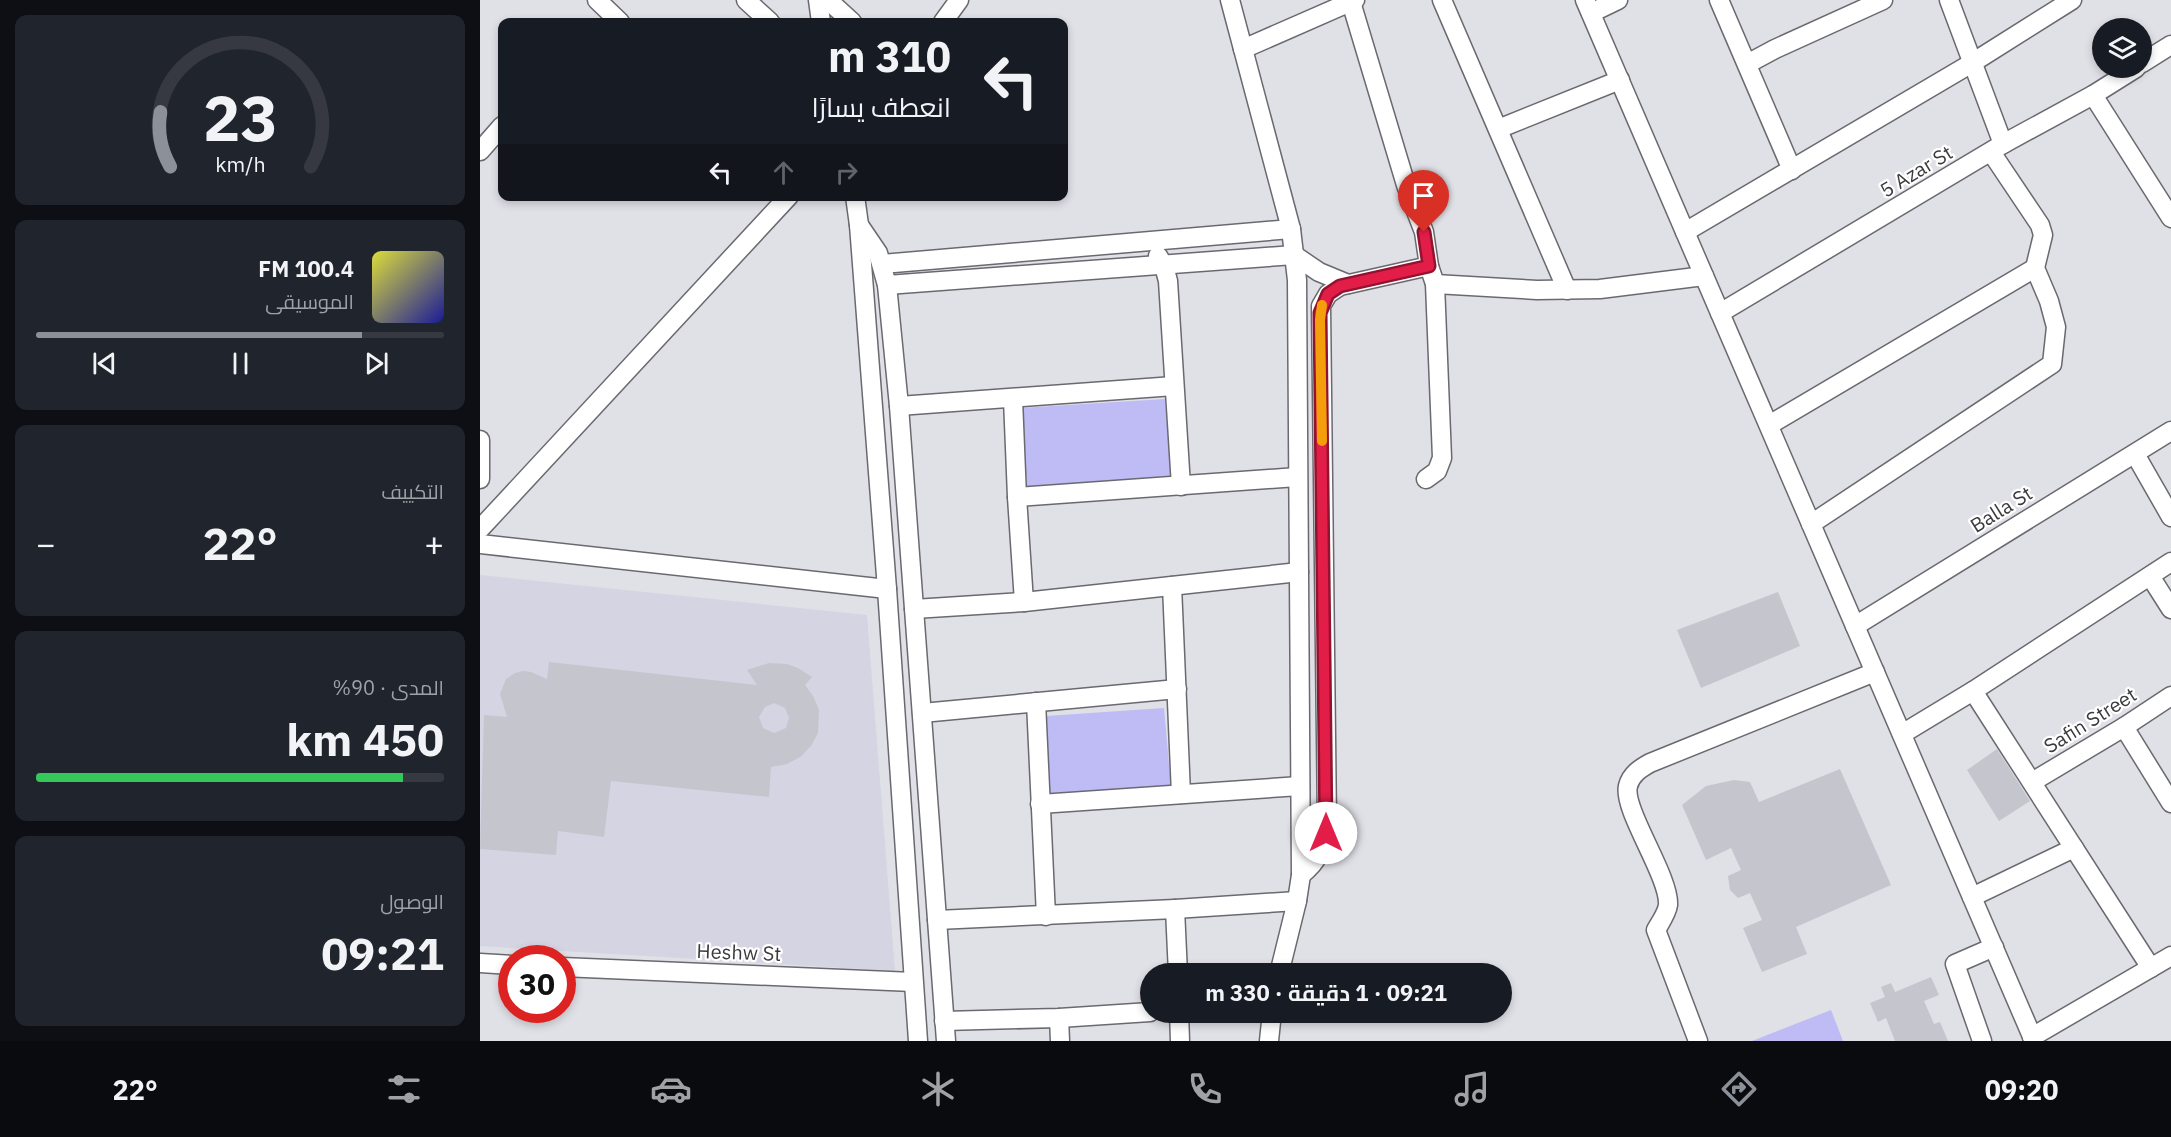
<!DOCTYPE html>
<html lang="ar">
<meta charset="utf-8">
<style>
body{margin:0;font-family:"IBM Plex Sans",Cairo,sans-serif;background:#20242c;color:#f1f3f6;direction:rtl;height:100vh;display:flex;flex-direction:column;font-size:22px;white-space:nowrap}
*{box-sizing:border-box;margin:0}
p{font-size:20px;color:#9ea1a6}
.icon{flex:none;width:33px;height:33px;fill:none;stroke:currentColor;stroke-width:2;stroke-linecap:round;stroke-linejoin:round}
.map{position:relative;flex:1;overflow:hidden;direction:ltr}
.details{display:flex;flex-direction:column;gap:15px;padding:15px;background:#0d0f14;width:480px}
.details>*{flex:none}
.banner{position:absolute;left:18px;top:18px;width:570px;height:183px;border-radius:12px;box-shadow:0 3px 9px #0003;direction:rtl;background:#171b24;color:#f1f3f6;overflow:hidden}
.tools{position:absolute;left:1612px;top:18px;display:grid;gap:12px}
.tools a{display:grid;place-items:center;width:60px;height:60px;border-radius:50%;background:#171b24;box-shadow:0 3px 9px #0003;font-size:30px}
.speed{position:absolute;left:18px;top:945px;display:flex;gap:12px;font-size:30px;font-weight:700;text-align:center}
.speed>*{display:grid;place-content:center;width:78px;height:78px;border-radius:50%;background:#171b24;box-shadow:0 3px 9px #0003;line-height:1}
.speed .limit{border:9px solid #d22;background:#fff;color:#111}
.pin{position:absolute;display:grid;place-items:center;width:51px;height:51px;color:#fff;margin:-62px -26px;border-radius:50% 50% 50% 0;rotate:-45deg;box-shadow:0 0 6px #0007}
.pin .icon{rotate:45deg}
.me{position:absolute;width:66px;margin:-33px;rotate:0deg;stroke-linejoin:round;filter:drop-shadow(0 0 4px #0008)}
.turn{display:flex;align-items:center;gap:21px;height:126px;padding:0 18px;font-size:27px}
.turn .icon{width:78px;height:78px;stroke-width:2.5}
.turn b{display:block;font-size:42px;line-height:51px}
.lanes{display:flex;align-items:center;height:57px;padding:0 18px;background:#0003;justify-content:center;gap:30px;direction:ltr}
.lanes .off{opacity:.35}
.big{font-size:45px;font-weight:700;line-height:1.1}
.details .tile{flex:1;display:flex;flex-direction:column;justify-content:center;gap:9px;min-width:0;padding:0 21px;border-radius:12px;background:#20242c}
.details .dial{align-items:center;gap:0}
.dial svg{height:156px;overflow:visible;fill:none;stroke:#363941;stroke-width:7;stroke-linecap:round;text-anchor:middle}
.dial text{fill:#f1f3f6;stroke:none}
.song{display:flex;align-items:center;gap:18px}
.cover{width:72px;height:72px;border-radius:9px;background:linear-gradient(135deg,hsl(60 70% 55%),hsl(240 70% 35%))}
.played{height:6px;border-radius:3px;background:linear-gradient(90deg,#8c9099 80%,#363941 80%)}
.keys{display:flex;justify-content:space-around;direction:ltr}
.heat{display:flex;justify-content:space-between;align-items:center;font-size:33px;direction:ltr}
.charge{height:9px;border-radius:4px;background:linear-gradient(90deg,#34c759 90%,#363941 0)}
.trip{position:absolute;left:660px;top:963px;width:372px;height:60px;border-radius:30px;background:#171b24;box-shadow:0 3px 9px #0003;font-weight:700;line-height:60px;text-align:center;direction:rtl}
.dock{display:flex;height:96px;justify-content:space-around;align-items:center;background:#090b0e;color:#9ea1a6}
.dock .icon{width:42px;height:42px}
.dock .on{color:#8c9099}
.dock b{font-size:27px;color:#f1f3f6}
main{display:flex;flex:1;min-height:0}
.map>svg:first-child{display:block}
.built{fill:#d4d4e3}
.green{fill:#bebbf5}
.building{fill:#c5c5cd;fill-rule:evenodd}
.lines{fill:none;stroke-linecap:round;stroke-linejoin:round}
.minor-casing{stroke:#6a6970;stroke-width:21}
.minor{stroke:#fff;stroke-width:18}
.route-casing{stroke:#92132f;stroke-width:15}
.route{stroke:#e11d48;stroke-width:10}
.slow{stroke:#f59e0b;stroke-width:10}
.labels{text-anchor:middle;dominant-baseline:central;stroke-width:4.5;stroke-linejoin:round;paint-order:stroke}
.street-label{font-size:20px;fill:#3b3b3e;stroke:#fff}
</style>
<main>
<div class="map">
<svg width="1691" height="1041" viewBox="0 0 1691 1041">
<rect width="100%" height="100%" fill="#e0e0e7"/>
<path class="built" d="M0 575 387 615 415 971 0 946Z"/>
<g class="green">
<path d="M685 399 691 478 547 488 541 408Z"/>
<path d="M684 708 691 787 570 795 566 716Z"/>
<path d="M1351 1010 1363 1041H1272Z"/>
</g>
<g class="building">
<path d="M1298 592 1320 646 1221 688 1197 630Z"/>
<path d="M69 662 277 685 267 670 289 663 307 664 318 668 332 677 325 685 333 696 339 710 338 733 331 746 320 757 307 764 291 767 289 797 131 781 124 837 78 831 76 855 0 849 4 715 27 717 20 694 26 679 35 673 43 671 51 672 67 679ZM294 703 305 708 309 718 306 728 294 733 283 728 279 717 285 707Z"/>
<path d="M1517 749 1550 801 1519 821 1487 770Z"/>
<path d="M1360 769 1411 885 1316 927 1327 954 1282 972 1263 928 1282 920 1270 893 1258 898 1250 890 1248 876 1261 870 1251 848 1226 860 1202 805 1226 786 1254 780 1270 782 1279 802Z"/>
<path d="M1451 977 1459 995 1444 1001 1454 1024 1460 1022 1468 1041H1415L1406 1018 1398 1022 1390 1003 1405 997 1401 987 1411 983 1415 992Z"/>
</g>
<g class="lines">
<g class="minor-casing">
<g id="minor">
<path d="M117 0 140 22"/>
<path d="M266 0 290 22"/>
<path d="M338 0 341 22"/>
<path d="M348 0 372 22"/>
<path d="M750 0 811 229 817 280 821 875 817 901 799 974"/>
<path d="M962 0 1087 290"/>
<path d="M1105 0 1554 1041"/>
<path d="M1239 0 1312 170"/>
<path d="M1469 0 1523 144"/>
<path d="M871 2 926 185 944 232 949 266 955 284 962 458 957 471 946 479"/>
<path d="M1111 13 1138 0"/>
<path d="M463 22 479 0"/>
<path d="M763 49 875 0"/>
<path d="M1662 63 1691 45"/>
<path d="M1267 64 1295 49 1403 0"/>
<path d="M1613 95 1691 218"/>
<path d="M1018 129 1140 80"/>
<path d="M0 151 22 126"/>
<path d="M375 196 379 225 407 589 438 1041"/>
<path d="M379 225 398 253 407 285 419 406 466 1041"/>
<path d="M1205 232 1492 63 1592 0"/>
<path d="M678 256 684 266 688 281 701 486"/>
<path d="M402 264 811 229"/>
<path d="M955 284 1057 290 1120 289 1224 276"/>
<path d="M407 285 814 255 839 272 868 284"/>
<path d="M1240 313 1523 144 1613 95 1656 68"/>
<path d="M533 399 537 497 544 602"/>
<path d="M419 406 694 386"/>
<path d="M1289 425 1555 268"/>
<path d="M0 440V479"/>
<path d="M1655 454 1691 517"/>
<path d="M537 497 817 477"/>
<path d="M1331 524 1572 364 1576 327 1569 301 1555 268 1563 235 1560 225 1511 152"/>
<path d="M0 529 309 196"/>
<path d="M0 544 407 589"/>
<path d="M1670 576 1691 609"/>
<path d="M692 586 701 794"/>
<path d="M434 609 544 602 819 572"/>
<path d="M1375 626 1691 431"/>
<path d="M1493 691 1671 968"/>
<path d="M556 702 566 916"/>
<path d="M442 713 697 689"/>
<path d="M1644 727 1691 803"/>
<path d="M1422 734 1493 691 1691 562"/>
<path d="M1552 782 1644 727 1691 696"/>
<path d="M560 804 820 786"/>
<path d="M821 875C838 861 846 846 847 823L841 306 848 294 860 286 949 266"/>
<path d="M1492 897 1594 848"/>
<path d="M695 909 698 974"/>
<path d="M457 920 695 909 817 901"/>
<path d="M0 963 32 965"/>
<path d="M82 967 433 982"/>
<path d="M699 1012 700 1041"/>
<path d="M579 1018 580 1041"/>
<path d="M464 1021 579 1018 670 1012"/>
<path d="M1552 1037 1691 956"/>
<path d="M789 1041 792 1012"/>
<path d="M1218 1041 1176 930C1180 923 1187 913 1188 905 1190 877 1142 809 1148 786 1151 774 1161 768 1170 763L1395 672"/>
<path d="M1502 1041 1475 964 1514 947"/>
</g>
</g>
<use href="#minor" class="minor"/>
</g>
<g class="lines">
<g class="route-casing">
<path id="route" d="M846 833 840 313 848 294 860 286 949 266 944 232"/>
</g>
<use href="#route" class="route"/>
<path class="slow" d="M842 305 840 320 842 441"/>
</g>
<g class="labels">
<g class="street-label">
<text transform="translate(1436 171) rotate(-31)">5 Azar St</text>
<text transform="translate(1521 509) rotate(-32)">Balla St</text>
<text transform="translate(1610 720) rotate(-32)">Safin Street</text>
<text transform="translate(259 952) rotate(2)">Heshw St</text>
</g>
</g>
</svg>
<div class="tools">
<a><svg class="icon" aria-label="layers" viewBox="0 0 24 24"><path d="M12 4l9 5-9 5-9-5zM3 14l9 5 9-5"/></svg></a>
</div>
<div class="speed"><div class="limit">30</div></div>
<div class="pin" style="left:944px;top:232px;background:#d93025"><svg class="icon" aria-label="arrive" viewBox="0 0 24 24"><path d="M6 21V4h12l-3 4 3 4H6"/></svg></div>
<svg class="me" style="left:846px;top:833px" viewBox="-20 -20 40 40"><circle r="19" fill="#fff"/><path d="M0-13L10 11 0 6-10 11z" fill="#e11d48"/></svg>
<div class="trip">09:21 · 1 دقيقة · 330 m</div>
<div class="banner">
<div class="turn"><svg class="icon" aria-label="left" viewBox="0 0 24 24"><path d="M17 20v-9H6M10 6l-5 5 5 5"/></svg><div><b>310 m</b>انعطف يسارًا</div></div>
<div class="lanes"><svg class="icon" aria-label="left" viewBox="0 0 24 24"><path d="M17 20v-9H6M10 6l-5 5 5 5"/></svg><svg class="icon off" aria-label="ahead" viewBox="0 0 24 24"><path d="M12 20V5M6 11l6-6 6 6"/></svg><svg class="icon off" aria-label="right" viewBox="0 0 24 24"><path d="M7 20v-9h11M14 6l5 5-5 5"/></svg></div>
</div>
</div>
<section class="details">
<div class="tile dial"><svg viewBox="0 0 100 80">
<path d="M14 69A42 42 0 1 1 86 69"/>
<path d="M14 69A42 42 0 0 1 9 41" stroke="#8c9099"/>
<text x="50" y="56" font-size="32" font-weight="700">23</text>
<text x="50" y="72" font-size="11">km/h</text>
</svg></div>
<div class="tile">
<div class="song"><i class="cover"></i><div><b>100.4 FM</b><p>الموسيقى</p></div></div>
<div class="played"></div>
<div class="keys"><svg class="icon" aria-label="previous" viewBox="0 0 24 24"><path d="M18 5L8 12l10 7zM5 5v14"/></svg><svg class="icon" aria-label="pause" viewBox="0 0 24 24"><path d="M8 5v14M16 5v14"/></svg><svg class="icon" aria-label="next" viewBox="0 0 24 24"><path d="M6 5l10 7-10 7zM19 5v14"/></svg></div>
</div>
<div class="tile"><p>التكييف</p>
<div class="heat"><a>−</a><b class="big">22°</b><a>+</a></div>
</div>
<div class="tile"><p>المدى · 90%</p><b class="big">450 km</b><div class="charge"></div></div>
<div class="tile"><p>الوصول</p><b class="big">09:21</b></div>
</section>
</main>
<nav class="dock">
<b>09:20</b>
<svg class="icon on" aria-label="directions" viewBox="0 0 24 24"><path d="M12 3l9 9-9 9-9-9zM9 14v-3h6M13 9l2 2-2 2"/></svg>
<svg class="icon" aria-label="music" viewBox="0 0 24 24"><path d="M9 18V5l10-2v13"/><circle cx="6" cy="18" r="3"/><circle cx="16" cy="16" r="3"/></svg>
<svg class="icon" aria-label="phone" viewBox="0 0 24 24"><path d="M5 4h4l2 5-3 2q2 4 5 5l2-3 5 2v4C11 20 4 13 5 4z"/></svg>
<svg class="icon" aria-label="climate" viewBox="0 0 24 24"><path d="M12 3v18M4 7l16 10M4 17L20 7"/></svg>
<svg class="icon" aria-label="car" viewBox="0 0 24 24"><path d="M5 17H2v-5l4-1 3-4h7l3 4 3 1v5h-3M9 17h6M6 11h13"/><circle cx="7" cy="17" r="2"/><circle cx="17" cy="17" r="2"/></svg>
<svg class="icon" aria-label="filters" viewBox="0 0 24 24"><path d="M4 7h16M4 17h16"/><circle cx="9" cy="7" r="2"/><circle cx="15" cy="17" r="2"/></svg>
<b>22°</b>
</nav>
